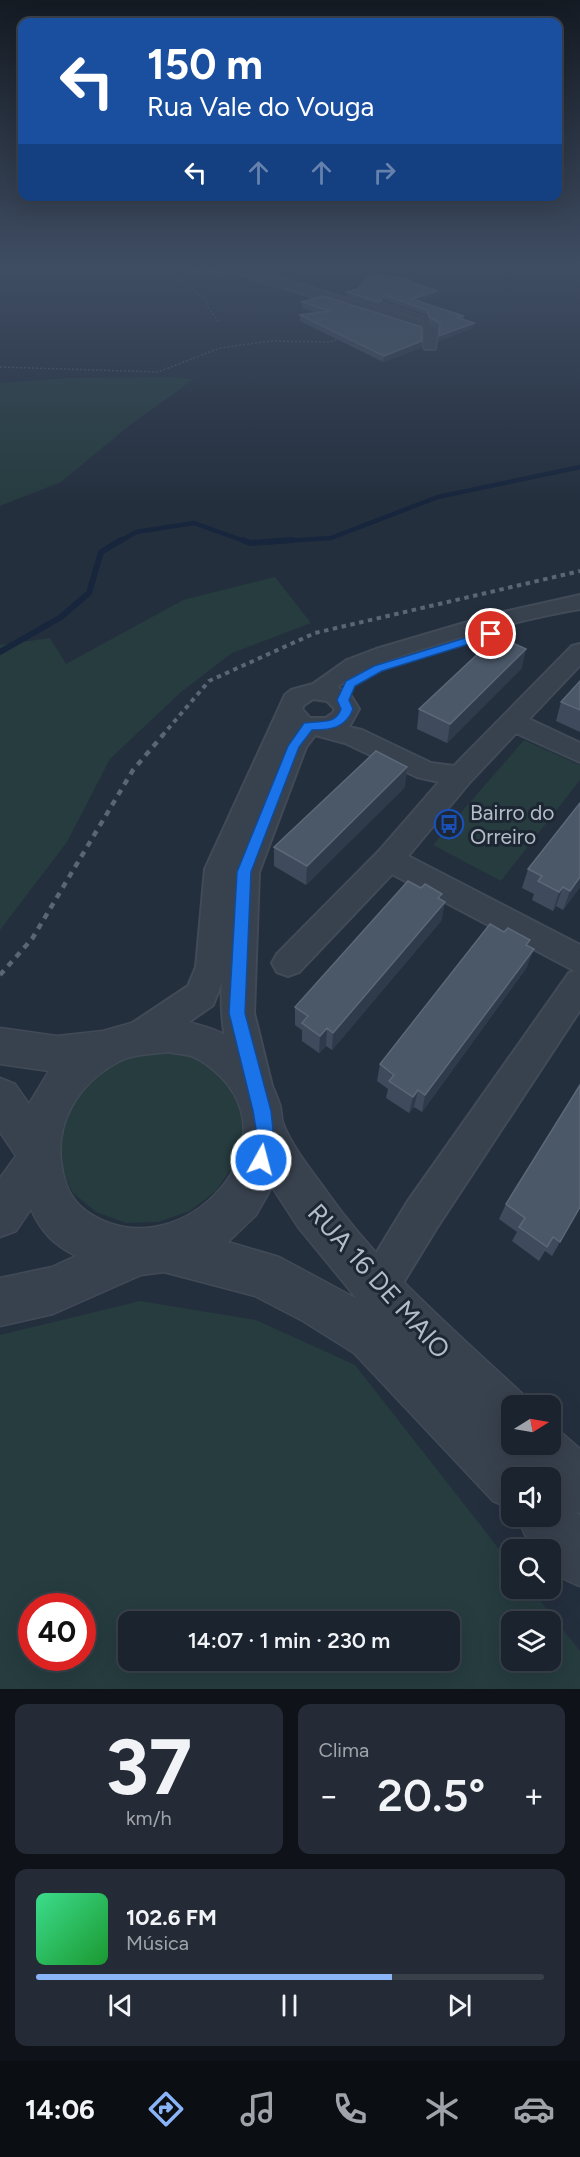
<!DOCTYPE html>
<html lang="pt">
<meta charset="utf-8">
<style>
body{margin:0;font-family:Figtree,sans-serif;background:#242b36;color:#f1f3f6;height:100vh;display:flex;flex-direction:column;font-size:22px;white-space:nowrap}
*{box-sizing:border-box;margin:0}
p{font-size:20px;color:#a0a4aa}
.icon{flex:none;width:33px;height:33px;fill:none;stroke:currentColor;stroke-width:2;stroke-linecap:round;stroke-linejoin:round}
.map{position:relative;height:1689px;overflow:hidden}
.panel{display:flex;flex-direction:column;gap:15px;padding:15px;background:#0f1319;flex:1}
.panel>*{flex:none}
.guide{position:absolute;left:18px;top:18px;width:544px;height:183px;border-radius:12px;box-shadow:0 6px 24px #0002,0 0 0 2px #39404a;background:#1a4fa0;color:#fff;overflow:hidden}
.needle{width:39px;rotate:79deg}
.controls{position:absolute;left:501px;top:1395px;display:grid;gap:12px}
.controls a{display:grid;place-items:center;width:60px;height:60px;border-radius:12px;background:#1b232e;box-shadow:0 6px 24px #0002,0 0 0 2px #39404a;font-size:30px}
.speed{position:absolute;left:18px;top:1593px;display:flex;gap:12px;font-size:30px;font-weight:700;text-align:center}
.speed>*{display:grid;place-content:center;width:78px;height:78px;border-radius:50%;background:#1b232e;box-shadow:0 6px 24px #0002,0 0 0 2px #39404a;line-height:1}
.speed .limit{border:9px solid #d22;background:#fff;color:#111}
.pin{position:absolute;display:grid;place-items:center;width:51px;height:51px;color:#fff;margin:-26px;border:3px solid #fff;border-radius:50%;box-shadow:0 2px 6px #0007}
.me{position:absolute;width:66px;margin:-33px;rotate:7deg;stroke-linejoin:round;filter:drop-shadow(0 0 4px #0008)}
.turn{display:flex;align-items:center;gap:21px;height:126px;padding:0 30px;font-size:27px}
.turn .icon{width:78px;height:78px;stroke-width:2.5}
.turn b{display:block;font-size:42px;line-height:51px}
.lanes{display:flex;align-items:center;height:57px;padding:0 30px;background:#0003;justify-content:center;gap:30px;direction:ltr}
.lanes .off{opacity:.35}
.big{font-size:45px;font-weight:600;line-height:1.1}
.panel .card{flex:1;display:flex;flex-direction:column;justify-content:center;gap:9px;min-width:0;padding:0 21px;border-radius:12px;background:#242b36}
.panel .dial{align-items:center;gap:0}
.dial b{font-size:78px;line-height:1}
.song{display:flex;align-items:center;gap:18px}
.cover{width:72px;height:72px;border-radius:9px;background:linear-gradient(135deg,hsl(150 70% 55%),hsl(130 70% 35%))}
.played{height:6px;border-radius:3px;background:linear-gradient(90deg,#8ab4f8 70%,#39404a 70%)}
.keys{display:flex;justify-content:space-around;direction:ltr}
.heat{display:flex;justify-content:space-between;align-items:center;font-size:33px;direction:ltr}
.panel .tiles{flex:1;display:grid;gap:15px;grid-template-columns:1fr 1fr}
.card:last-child{grid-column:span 2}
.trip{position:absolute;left:118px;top:1611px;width:342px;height:60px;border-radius:12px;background:#1b232e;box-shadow:0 6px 24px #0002,0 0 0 2px #39404a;font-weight:600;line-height:60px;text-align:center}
.tabs{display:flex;height:96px;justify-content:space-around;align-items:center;background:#0b0e12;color:#a0a4aa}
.tabs .icon{width:42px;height:42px}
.tabs .selected{color:#8ab4f8}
.tabs b{font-size:27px;color:#f1f3f6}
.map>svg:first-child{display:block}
.green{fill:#263c3f;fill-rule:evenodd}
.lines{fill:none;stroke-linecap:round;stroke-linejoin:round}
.stream-far1{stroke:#17263c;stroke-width:4.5}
.stream{stroke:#17263c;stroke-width:6}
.service-casing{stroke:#414a57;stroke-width:2}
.minor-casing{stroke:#414a57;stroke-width:4}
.tertiary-casing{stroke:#414a57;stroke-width:3}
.path{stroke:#3f5557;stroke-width:1.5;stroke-dasharray:2 2;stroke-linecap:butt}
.service{fill:#38414e;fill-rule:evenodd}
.minor{fill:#38414e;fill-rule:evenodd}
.tertiary{fill:#38414e;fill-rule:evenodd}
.rail-far1{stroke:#5a6575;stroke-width:4;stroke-dasharray:4.5 4.5;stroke-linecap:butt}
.rail{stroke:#5a6575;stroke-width:4.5;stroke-dasharray:6 6;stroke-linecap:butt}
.wall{fill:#3f4b5c}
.shaded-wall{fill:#2f3b4b}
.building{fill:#4b5868;stroke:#5c6777;stroke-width:1.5}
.route{fill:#1a73e8;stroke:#114b97;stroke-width:1.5}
.labels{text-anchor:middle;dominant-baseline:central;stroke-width:6;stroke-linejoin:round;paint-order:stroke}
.poi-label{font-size:21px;fill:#b4bcc9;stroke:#1d2633;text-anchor:start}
.near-street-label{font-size:26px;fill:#b4bcc9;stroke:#1d2633}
</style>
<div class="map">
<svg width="580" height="1689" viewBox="0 0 580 1689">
<rect width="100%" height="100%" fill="#242f3e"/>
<g class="green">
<path d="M173 377 194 379 130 425 61 482 0 506V383L68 378Z"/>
<path d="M275 577 311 623 232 653 181 692 110 759 67 842 0 930V645L50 638 66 664 183 600Z"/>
<path d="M524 740 580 765V780L501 881 433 845Z"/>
<path d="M129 1051H185L210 1063 229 1082 240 1106 243 1135 234 1164 216 1191 190 1211 158 1222 126 1223 96 1212 73 1193 59 1167 56 1138 79 1084Z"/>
<path d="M140 1301 256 1320 355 1365 511 1564 512 1588 531 1589 580 1651V1689H0V1335ZM82 1606V1658H32V1606ZM129 1622H450V1660H129ZM512 1622H550V1660H512Z"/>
</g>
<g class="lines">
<g class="stream-far1">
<path d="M119 542 136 532 194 523 247 542"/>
<path d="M268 542 331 538 438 497 580 467"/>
</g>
<g class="stream">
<path d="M243 540 250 543 292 540"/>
<path d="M0 652 61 617 89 593 101 552 121 540"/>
</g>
<g class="service-casing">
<path id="service" d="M383 302 426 317 427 327 422 328 421 319 381 305Z"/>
</g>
<g class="minor-casing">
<g id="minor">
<path d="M225 267H244L429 324 438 330 435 349H425L423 346 424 332 419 330 227 270Z"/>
<path d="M580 595V609C527 618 476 632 425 648 394 658 363 667 337 687L351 696 359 709 349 727 362 730 431 763 454 766 572 646 580 644V665L529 719 580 743V762L516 733 469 783 408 856 580 945V1010L436 1229 392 1301 378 1307 364 1301 358 1287 364 1273 408 1201 569 973 575 971 392 874 299 972 288 976 277 972 272 963 277 954 379 851 439 782 417 777 345 743 315 735 306 747 259 872 254 1013 272 1086 266 1097 254 1102 242 1097C226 1063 220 1019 222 982L213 1005 152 1048 140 1052 128 1048 123 1037 128 1026 188 986 196 967 205 869 285 695 291 690 313 684 347 660 376 649 495 614ZM313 699 327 701 335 709 333 713 326 718H310L302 709 304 705Z"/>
</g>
</g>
<g class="tertiary-casing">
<path id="tertiary" d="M169 1018C199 1024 228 1030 251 1054 264 1067 274 1087 280 1105 282 1111 281 1117 283 1123 292 1147 312 1171 327 1192 383 1271 460 1335 530 1401L532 1406H512V1444H550V1423L580 1449V1513L576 1511 580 1516V1586C558 1577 550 1575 550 1550H537L525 1535 517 1516H550V1478H512V1509L493 1501 354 1353 303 1321 255 1296 164 1272 141 1275 53 1314 0 1326V1278L52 1267 76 1256C54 1245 41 1232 31 1209L16 1231 0 1237V1178L16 1156 0 1132V1078L15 1084 29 1104 49 1071 0 1064V1028L57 1036 103 1031 135 1022ZM169 1052C176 1054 184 1054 191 1056 202 1060 213 1069 221 1077 294 1153 174 1273 86 1211 74 1202 66 1188 63 1173 52 1126 77 1083 120 1061 134 1054 153 1054 169 1052ZM272 1187 298 1227 357 1299 279 1257 228 1242 256 1215Z"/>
</g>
<g class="path">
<path d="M165 267 207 301 209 309 220 323"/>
<path d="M365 285 366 272 370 267"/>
<path d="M0 367 158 372 220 348 270 341 330 342 341 338"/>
</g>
<use href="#service" class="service"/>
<use href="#minor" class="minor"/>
<use href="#tertiary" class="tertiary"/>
<path class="rail-far1" d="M162 736 209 681 315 633 580 571"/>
<path class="rail" d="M0 975 32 939 133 770 163 735"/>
</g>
<g class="wall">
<path d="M170 267H225L236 271V275L223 280 205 274 198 276Z"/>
<path d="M437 291V296L418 301 464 316 463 320 474 323 473 328 439 341V328L429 322 427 315 384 300 380 306 347 296V292Z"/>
<path d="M323 296 421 348 383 362 300 321V315L316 313 302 308V302Z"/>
<path d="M522 668 447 743 417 729 419 709Z"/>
<path d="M580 681V732L556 721 561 702Z"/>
<path d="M405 787 306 885 274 866V847Z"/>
<path d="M580 803V887L563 910 556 906 553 911 532 900 534 894 522 888 528 869Z"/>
<path d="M421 888 442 894 441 900 445 902 441 921 332 1050 326 1046 319 1053 302 1041V1030L295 1025V1007Z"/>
<path d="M528 945 527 967 422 1112 414 1107 409 1113 386 1098 388 1089 377 1081 380 1064Z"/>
<path d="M506 1204 560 1242 552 1256 545 1251 539 1261 512 1241 517 1232 499 1219Z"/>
</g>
<g class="shaded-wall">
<path d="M205 269V274L198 276V272Z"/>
<path d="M236 271V275L223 280V275Z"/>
<path d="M437 291V296L410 304 411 299Z"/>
<path d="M384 295V300L380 306V302Z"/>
<path d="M474 323 473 328 439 341V336Z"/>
<path d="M422 341 421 348 383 362 384 356Z"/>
<path d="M526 649 522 668 447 743 450 724Z"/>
<path d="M407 767 405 787 306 885 307 866Z"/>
<path d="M580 877V887L563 910 570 891Z"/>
<path d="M563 887 556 906 553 911 559 892Z"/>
<path d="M442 894 439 908 445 902 441 921 332 1050 333 1033Z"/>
<path d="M534 949 527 967 422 1112 425 1095Z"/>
<path d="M327 1028 326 1046 319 1053 320 1036Z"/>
<path d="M418 1090 414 1107 409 1113 413 1097Z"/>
</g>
<g class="building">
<path d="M183 267H225L236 271 223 275 205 269 198 272Z"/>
<path d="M371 274 402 278 437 291 411 299 464 316 456 317 474 323 439 336 440 323 429 317 427 310 384 295 380 302 347 292 358 289Z"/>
<path d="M323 296 422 327V341L384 356 300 315 330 311 302 302Z"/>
<path d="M497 636 526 649 450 724 419 709Z"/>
<path d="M580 681V710L561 702Z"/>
<path d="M376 751 407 767 307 866 274 847Z"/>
<path d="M580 803V877L570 891 563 887 559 892 538 881 542 876 528 869Z"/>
<path d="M408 881 421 888 425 884 442 894 438 898 445 902 333 1033 327 1028 320 1036 302 1023 308 1016 295 1007Z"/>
<path d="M490 924 504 932 508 928 530 940 526 945 534 949 425 1095 418 1090 413 1097 389 1081 394 1075 380 1064Z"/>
<path d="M580 1085V1207L560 1242 553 1237 547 1247 519 1227 525 1218 506 1204Z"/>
</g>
<linearGradient id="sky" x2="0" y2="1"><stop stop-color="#141a22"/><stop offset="0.53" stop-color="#3f4d63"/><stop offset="1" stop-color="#3f4d63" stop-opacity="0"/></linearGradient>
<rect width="580" height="503" fill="url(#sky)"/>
<path class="route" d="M491 630 495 631V636L382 671 355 686 349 700 353 709C346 728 331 730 312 730L299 747 251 872 245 1013 271 1111 273 1129 267 1166 261 1168 254 1166 252 1160 256 1129 253 1111 229 1013 237 872 288 746 304 723C319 720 335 726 341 709L337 700 346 681 374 666Z"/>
<defs>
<g id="bus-ring" transform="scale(1.5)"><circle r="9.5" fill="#1d2633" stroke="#1a4fb4" stroke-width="1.5"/><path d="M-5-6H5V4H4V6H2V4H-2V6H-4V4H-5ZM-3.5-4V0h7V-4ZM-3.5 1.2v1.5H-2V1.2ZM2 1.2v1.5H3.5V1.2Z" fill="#1a4fb4"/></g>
</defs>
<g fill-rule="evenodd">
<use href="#bus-ring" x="449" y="824"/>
</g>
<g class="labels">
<g class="poi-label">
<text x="470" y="812">Bairro do<tspan x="470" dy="24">Orreiro</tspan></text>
</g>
<g class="near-street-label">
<text transform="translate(379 1281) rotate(48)">RUA 16 DE MAIO</text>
</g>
</g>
</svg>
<div class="controls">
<a><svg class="needle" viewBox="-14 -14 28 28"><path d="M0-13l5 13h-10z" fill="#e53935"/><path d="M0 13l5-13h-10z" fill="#a0a4aa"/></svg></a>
<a><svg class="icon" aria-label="sound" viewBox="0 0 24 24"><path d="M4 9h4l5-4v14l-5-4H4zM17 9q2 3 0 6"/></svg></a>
<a><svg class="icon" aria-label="search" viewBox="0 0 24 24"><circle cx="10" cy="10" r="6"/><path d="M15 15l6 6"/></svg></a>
<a><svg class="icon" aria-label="layers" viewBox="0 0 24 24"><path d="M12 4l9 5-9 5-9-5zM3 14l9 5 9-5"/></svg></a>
</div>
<div class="speed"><div class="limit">40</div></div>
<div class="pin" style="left:491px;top:634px;background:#d93025"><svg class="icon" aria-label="arrive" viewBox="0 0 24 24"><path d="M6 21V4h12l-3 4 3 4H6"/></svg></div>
<svg class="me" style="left:261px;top:1160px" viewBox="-20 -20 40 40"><circle r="17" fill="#1a73e8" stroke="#fff" stroke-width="3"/><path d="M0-11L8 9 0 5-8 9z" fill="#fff"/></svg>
<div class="trip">14:07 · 1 min · 230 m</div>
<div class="guide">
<div class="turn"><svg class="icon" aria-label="left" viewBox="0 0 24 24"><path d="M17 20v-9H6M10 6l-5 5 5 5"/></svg><div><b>150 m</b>Rua Vale do Vouga</div></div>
<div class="lanes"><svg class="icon" aria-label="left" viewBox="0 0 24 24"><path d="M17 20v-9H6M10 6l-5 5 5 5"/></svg><svg class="icon off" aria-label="ahead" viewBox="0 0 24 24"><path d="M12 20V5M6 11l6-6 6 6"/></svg><svg class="icon off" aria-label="ahead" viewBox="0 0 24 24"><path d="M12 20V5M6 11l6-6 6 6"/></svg><svg class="icon off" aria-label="right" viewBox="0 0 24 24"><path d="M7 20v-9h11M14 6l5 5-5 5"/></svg></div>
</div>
</div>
<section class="panel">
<div class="tiles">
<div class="card dial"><b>37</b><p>km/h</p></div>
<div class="card"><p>Clima</p>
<div class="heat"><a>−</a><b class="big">20.5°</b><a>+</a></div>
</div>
<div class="card">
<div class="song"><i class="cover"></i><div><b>102.6 FM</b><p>Música</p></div></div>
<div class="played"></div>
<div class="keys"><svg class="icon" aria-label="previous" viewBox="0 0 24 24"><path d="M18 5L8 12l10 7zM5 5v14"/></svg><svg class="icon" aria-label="pause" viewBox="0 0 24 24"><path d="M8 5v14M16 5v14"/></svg><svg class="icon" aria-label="next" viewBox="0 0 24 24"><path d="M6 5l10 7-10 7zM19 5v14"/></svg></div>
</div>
</div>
</section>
<nav class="tabs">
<b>14:06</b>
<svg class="icon selected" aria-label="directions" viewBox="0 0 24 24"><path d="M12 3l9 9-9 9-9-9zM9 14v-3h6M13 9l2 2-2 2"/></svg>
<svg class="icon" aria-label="music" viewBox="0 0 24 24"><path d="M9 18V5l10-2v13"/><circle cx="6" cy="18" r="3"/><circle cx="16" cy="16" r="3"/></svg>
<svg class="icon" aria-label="phone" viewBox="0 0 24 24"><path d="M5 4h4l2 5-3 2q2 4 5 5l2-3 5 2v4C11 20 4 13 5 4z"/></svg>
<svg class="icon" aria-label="climate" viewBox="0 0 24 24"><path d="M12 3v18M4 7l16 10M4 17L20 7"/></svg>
<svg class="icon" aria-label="car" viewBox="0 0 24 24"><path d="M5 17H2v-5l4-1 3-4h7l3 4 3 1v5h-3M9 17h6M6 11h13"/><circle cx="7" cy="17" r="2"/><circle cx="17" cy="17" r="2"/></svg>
</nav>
